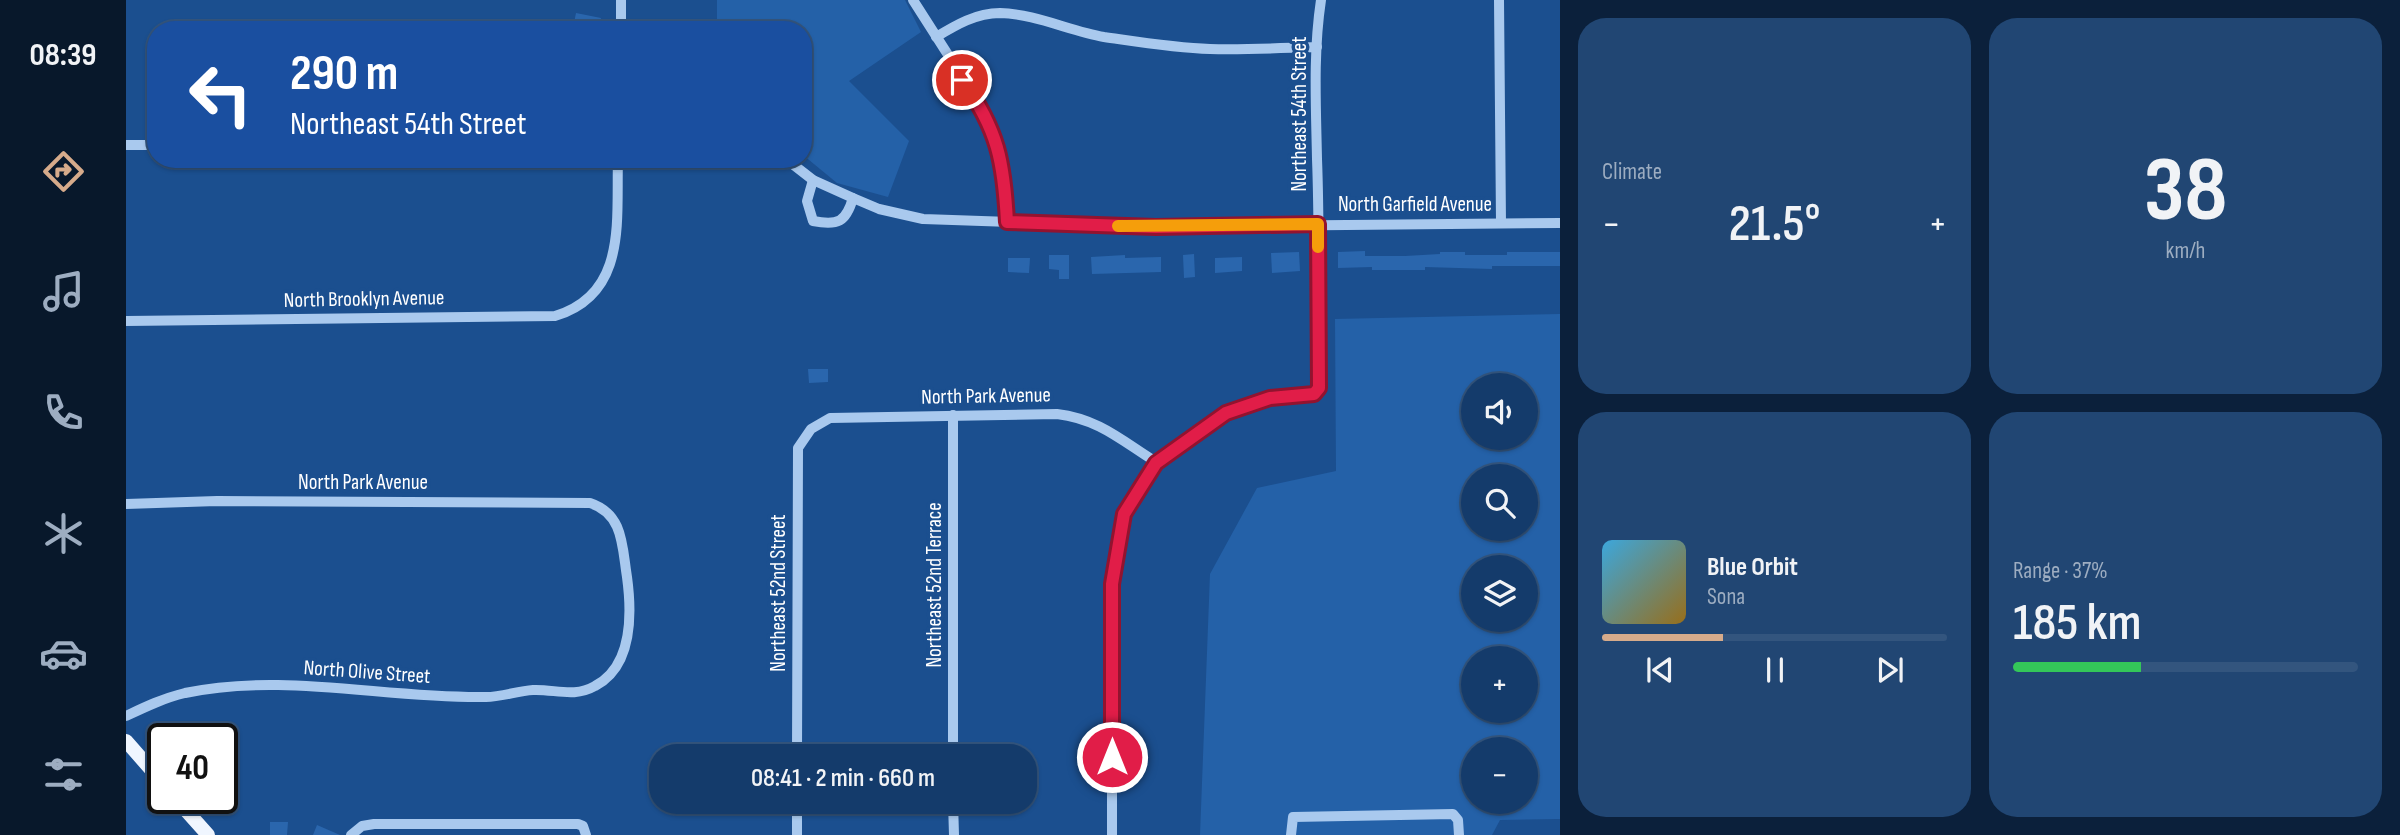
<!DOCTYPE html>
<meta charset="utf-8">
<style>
body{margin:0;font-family:"Sofia Sans Condensed",sans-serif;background:#214673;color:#f1f3f6;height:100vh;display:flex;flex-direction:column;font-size:26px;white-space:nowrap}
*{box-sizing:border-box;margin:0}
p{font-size:23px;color:#9dadc1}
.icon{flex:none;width:38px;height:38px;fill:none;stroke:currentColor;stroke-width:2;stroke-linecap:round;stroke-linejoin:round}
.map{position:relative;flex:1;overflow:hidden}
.sheet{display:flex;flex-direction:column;gap:18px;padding:18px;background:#0b203b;width:840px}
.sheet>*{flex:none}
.hud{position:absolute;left:21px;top:21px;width:665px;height:147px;border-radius:28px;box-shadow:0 2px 5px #0004,0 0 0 2px #33557e;background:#1a4fa0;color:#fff;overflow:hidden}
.fabs{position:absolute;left:1335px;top:373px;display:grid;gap:14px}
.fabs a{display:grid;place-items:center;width:77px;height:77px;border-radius:50%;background:#143b6b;box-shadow:0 2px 5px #0004,0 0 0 2px #33557e;font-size:35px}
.speed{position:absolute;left:21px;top:723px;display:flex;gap:14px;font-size:35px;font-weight:700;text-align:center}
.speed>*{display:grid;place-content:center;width:91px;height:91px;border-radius:50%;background:#143b6b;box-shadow:0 2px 5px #0004,0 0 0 2px #33557e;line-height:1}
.speed .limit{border:4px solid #111;border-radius:10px;background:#fff;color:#111}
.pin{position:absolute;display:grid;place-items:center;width:60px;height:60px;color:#fff;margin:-30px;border:4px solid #fff;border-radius:50%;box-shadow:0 2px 7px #0007}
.me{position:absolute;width:77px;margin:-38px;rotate:0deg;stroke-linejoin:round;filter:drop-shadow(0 0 5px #0008)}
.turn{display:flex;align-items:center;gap:24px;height:147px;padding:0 28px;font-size:32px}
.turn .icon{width:91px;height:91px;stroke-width:2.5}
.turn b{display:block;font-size:49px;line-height:60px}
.big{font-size:52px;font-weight:600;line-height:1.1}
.sheet .widget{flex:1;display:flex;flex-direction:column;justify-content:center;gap:10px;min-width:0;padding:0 24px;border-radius:28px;background:#214673}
.sheet .dial{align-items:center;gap:0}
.dial b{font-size:91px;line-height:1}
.song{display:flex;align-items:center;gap:21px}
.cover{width:84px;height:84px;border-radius:10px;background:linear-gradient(135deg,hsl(200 70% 55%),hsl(40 70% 35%))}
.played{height:7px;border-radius:4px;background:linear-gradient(90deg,#d6ab8b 35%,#33557e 35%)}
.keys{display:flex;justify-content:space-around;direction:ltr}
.heat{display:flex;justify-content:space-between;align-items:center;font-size:38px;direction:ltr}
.charge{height:10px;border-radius:5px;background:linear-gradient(90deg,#34c759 37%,#33557e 0)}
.sheet .tiles{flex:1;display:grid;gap:18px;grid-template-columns:repeat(2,1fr)}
.trip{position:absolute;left:523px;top:744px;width:388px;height:70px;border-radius:28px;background:#143b6b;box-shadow:0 2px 5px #0004,0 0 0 2px #33557e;font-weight:600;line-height:70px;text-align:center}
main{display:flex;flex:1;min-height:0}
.menu{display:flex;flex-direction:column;width:126px;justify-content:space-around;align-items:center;background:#08182b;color:#9dadc1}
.menu .icon{width:49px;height:49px}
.menu .on{color:#d6ab8b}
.menu b{font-size:32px;color:#f1f3f6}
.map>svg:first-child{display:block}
.green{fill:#2461a8;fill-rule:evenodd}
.building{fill:#2a66ad}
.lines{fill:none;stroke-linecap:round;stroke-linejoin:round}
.minor{stroke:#a9c9ee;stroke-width:10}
.major{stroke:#f0f6ff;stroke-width:14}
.route-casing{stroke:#92132f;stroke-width:18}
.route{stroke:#e11d48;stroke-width:12}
.slow{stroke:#f59e0b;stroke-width:12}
.labels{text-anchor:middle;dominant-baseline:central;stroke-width:7;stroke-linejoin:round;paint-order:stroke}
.street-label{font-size:21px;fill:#fff;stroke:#1b4f8f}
</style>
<main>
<nav class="menu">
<b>08:39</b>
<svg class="icon on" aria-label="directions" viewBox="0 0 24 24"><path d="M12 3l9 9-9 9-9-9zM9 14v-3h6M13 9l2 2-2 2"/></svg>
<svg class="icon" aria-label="music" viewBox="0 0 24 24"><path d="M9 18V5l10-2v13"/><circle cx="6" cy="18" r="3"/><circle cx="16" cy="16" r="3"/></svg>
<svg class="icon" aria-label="phone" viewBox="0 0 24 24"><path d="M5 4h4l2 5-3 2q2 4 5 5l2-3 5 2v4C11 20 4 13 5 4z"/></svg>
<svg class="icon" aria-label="climate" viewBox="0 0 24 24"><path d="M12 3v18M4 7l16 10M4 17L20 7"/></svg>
<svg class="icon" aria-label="car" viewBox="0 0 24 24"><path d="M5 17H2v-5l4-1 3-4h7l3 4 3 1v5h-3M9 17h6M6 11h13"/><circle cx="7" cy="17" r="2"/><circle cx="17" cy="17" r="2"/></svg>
<svg class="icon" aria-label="filters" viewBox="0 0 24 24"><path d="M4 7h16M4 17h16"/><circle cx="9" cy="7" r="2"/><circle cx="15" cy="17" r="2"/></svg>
</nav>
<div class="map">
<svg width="1434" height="835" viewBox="0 0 1434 835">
<rect width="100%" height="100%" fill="#1b4f8f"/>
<g class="green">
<path d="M591 0H779L795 32 723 81 783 141 762 197 711 183 677 155V30H591Z"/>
<path d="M1434 314V819L1374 820 1366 835H1074L1084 574 1131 488 1210 471 1209 319ZM1348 385H1400V438H1348ZM1348 476H1400V528H1348ZM1348 567H1400V620H1348ZM1348 658H1400V710H1348ZM1348 749H1400V802H1348Z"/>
</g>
<g class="building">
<path d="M450 13 475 18 473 30 447 28Z"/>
<path d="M1239 251V256H1279L1314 254V252H1339V255H1381V252H1434V266H1366V269L1299 267V270H1246V267L1212 268V252Z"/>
<path d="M1173 252 1174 271 1146 273 1145 253Z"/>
<path d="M1068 254 1069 277 1058 278 1057 255Z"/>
<path d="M923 255H943V279H933V270L923 269Z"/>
<path d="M999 255V258L1035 257V272L966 274 965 257Z"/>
<path d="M1116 257V271L1089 273V258Z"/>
<path d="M882 258H904L903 273 882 272Z"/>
<path d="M682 369H702V382L683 383Z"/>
<path d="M144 822H162L161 835H144Z"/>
<path d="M191 825 214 835H187Z"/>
</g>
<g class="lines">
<g class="minor">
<path d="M787 0 849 97 868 134 879 174 881 222"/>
<path d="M1373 0 1375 223"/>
<path d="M495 30V0"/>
<path d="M810 37C830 25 850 13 874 13 909 14 944 31 978 37 1013 42 1049 48 1084 49 1120 50 1156 48 1191 47"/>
<path d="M0 145H30"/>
<path d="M660 159 687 180 727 198 753 209 797 219 1030 227 1434 223"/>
<path d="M687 180 681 201 687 221C712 226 720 222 727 198"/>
<path d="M0 321 429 316C502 294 490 220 492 159"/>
<path d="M0 504 91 501 464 503C498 514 496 547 501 577 506 614 507 666 469 686 448 698 429 689 407 690 391 691 376 697 360 697 261 699 157 672 59 693 38 698 19 707 0 716"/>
<path d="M671 756 672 448 685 429 704 418 931 414C973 419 996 441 1030 462"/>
<path d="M827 756V415"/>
<path d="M827 802 828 835"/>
<path d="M225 835 236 826 248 824H452L457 826 460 835"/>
<path d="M671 835V802"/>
<path d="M986 835V584L998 514 1030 462 1100 413 1144 398 1188 394 1193 389C1192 312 1194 236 1191 159 1190 106 1187 53 1195 0"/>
<path d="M1165 835 1167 817 1327 814 1332 820 1333 835"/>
</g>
<g class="major">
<path d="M0 741 37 783"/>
<path d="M49 798 82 835"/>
</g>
</g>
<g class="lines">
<g class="route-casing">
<path id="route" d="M836 80C872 129 878 163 881 222L1030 227 1192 224 1193 388 1188 394 1144 398 1100 413 1030 463 998 514 986 584V757"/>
</g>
<use href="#route" class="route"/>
<path class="slow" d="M992 226 1192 224V247"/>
</g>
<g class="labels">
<g class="street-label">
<text transform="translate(1173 114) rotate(-90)">Northeast 54th Street</text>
<text x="1289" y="204">North Garfield Avenue</text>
<text transform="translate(238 299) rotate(-1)">North Brooklyn Avenue</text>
<text transform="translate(860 396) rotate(-1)">North Park Avenue</text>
<text x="237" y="482">North Park Avenue</text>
<text transform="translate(808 585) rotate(-90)">Northeast 52nd Terrace</text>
<text transform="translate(652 593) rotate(-90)">Northeast 52nd Street</text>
<text transform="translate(241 672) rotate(4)">North Olive Street</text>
</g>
</g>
</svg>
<div class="fabs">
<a><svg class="icon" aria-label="sound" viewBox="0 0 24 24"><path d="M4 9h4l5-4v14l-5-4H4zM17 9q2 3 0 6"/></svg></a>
<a><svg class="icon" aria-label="search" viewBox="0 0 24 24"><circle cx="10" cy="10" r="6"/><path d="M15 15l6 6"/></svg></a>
<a><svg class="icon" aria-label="layers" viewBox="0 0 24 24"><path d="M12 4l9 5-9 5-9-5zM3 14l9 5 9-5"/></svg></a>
<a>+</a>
<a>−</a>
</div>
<div class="speed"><div class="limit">40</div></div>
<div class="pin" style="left:836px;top:80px;background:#d93025"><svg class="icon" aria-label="arrive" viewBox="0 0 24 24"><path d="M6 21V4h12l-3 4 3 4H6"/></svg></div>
<svg class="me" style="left:986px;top:757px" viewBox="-20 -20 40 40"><circle r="17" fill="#e11d48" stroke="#fff" stroke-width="3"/><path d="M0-11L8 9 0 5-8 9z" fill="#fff"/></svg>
<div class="trip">08:41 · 2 min · 660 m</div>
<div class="hud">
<div class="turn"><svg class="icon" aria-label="left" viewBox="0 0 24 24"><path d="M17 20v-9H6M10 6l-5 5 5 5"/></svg><div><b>290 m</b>Northeast 54th Street</div></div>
</div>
</div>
<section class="sheet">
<div class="tiles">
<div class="widget"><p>Climate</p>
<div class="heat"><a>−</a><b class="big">21.5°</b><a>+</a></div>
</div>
<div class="widget dial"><b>38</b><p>km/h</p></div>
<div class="widget">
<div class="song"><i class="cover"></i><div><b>Blue Orbit</b><p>Sona</p></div></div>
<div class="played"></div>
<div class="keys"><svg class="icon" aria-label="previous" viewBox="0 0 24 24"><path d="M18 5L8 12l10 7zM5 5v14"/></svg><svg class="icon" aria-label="pause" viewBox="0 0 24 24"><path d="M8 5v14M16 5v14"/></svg><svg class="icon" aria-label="next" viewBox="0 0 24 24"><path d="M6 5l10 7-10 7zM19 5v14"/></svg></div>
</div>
<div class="widget"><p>Range · 37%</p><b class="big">185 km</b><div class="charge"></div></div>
</div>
</section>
</main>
